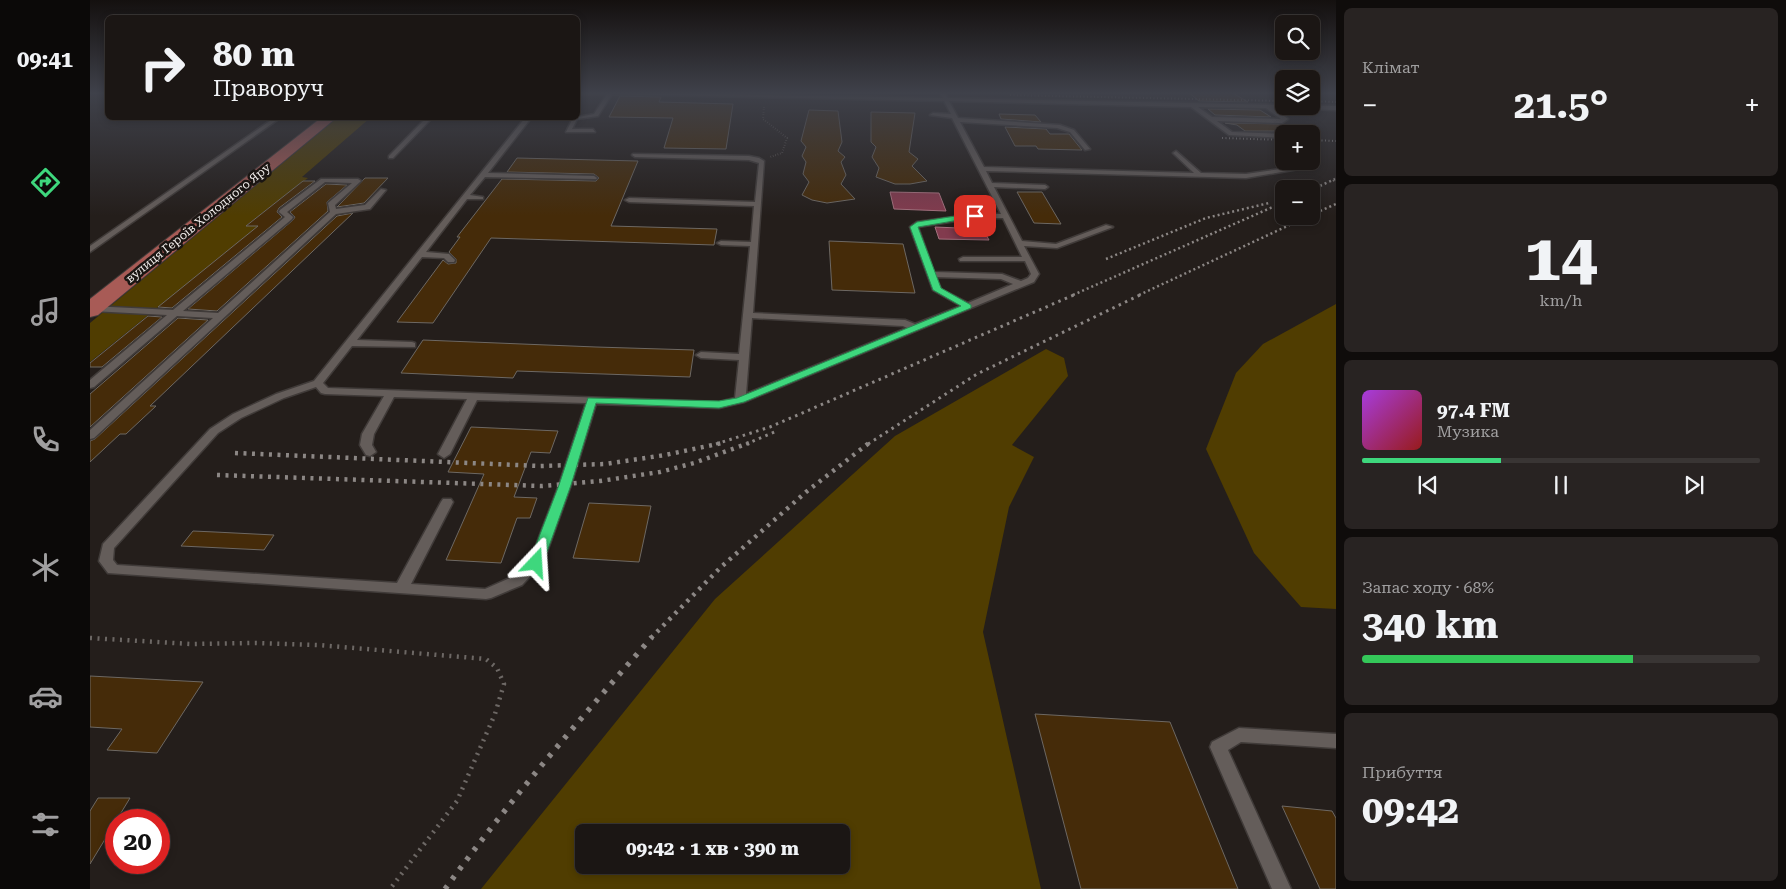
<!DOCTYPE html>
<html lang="uk">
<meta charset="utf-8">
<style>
body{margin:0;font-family:"Roboto Serif",serif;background:#282322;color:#f1f3f6;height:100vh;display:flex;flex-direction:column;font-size:19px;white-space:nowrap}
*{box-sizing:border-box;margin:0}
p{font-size:16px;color:#a09fa0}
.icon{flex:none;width:28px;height:28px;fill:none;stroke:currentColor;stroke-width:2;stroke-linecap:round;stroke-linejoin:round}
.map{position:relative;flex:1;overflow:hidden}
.side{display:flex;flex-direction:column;gap:8px;padding:8px;background:#0f0c0b;width:450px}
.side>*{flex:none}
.hud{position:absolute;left:15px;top:15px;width:475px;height:105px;border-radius:8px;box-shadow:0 2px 8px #0003,0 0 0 1px #393534;background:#1b1614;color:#f1f3f6;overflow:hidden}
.controls{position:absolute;left:1185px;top:15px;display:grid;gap:10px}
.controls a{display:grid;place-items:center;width:45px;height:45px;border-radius:8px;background:#1b1614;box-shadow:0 2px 8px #0003,0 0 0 1px #393534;font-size:25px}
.speed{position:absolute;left:15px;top:809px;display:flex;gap:10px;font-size:25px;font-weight:700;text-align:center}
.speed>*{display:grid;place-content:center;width:65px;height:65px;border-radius:50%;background:#1b1614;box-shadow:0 2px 8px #0003,0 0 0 1px #393534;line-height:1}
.speed .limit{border:8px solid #d22;background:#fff;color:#111}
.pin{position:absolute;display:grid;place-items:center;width:42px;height:42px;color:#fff;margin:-21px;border-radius:10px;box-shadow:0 2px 8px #0006}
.me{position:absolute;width:55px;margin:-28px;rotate:20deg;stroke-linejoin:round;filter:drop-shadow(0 0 4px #0008)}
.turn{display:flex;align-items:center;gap:18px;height:105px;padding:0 25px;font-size:22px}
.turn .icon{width:65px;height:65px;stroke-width:2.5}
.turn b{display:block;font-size:35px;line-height:42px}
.big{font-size:38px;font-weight:700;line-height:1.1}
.side .card{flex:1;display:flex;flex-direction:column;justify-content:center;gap:8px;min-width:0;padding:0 18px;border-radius:8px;background:#282322}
.side .dial{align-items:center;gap:0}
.dial b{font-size:65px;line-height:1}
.song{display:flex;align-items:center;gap:15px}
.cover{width:60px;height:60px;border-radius:8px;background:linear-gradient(135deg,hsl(280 70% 55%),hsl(0 70% 35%))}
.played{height:5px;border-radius:2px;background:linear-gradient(90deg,#3ed77d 35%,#393534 35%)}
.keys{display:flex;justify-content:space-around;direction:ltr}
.heat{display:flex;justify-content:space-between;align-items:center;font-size:28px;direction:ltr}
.charge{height:8px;border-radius:4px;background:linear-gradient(90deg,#34c759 68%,#393534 0)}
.trip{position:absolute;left:485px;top:824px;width:275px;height:50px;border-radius:8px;background:#1b1614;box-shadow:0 2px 8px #0003,0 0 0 1px #393534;font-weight:700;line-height:50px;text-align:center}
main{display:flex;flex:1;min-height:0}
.dock{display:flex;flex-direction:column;width:90px;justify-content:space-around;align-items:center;background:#0b0908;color:#a09fa0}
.dock .icon{width:35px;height:35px}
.dock .on{color:#3ed77d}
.dock b{font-size:22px;color:#f1f3f6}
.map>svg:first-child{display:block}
.green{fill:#503d01;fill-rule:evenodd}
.water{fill:#823b4e;stroke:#a4717e}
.building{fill:#452b09;stroke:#6d6863}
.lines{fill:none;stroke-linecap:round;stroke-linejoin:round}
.service-casing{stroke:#403b39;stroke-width:3}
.primary-casing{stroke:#403b39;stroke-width:2}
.path-far1{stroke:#6d6865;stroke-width:2;stroke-dasharray:0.5 2;stroke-linecap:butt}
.path{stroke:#6d6865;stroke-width:4.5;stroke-dasharray:2 5.5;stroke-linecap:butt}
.service{fill:#645d5a;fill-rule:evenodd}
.primary{fill:#a85b56;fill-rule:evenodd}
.rail-far4{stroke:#8c8785;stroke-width:2;stroke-dasharray:1 2.5;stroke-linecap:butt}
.rail-far3{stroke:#8c8785;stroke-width:2.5;stroke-dasharray:2 3;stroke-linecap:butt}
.rail-far2{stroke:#8c8785;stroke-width:3;stroke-dasharray:2.5 4.5;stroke-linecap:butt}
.rail-far1{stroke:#8c8785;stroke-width:4.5;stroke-dasharray:3 5.5;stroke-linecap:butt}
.rail{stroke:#8c8785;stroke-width:5.5;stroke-dasharray:4 8;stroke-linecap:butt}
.route{fill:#3ed77d;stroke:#288c51}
.labels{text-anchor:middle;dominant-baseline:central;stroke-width:5;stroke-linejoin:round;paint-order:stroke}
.far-street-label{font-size:12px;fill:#f3efed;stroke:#1a1512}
</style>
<main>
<nav class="dock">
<b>09:41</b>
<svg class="icon on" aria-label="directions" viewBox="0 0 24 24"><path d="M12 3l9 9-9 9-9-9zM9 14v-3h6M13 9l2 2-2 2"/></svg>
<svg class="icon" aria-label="music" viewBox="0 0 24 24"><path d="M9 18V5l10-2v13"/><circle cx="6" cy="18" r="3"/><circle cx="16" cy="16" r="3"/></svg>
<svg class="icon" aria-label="phone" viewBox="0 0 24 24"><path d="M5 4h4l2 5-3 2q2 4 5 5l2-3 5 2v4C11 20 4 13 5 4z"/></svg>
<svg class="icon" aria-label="climate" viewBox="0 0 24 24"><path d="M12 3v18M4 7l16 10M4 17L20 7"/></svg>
<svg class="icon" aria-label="car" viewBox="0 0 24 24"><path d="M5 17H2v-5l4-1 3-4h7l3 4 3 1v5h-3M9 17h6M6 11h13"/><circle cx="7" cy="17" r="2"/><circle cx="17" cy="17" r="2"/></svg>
<svg class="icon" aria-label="filters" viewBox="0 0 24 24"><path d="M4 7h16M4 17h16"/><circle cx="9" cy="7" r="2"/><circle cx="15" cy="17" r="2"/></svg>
</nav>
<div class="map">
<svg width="1246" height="889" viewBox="0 0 1246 889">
<rect width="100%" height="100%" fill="#241e1b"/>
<g class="green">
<path d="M247 118H280L212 177 218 178 157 225 169 226 0 362V323Z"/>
<path d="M1246 304V609L1211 607 1164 553 1116 449 1146 373 1173 344Z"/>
<path d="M956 349 974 358 978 376 922 445 944 457 919 507 893 632 951 889H391L625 599 805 436ZM494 832H751V865H494Z"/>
</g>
<g class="water">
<path d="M800 192 849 193 856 211 804 209Z"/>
<path d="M845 227 893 229 899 240 849 239Z"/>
</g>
<g class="building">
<path d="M1098 92H1141L1158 102 1109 101Z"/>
<path d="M530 96 571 97 569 102 643 104 636 149 574 148 583 118 519 117Z"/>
<path d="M1118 109 1170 110 1181 117 1125 115Z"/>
<path d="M719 110 748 111 752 142 748 151 755 157 751 162 756 175 751 184 765 199 737 203 722 200 712 195 719 182 713 174 716 162 712 156 716 147 711 141Z"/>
<path d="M781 112 825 113 819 152 828 159 822 166 837 181 820 184H805L786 177 789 168 782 157 786 147 781 142Z"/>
<path d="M909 114 945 115 951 122 911 119Z"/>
<path d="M1135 123 1193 124 1204 131H1155L1147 125Z"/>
<path d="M915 127 956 129 960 134H979L992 150 948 149 946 146H925Z"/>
<path d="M427 158 548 161 521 226 627 229 624 245 401 238 343 323 307 322 353 260 358 264 366 263V259L359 252 370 237H367L412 179 506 181 509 178 504 174 417 172Z"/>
<path d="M275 178H298L274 203 247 207Z"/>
<path d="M213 181H225L189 208 187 212 192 217 82 308 68 307 168 226H156Z"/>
<path d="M236 184 257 185 237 202 238 211 127 311 98 309 203 220 205 217 200 212Z"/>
<path d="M927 192H952L971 224 944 223Z"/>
<path d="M263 213 60 406H66L36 434H30L0 462V441L5 439 247 216Z"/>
<path d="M739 241 813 244 825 293 742 290Z"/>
<path d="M58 316 72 317 12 367H0V363Z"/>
<path d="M88 318 118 320 0 427V394Z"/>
<path d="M333 340 506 347 604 350 600 377 427 371 423 378 311 373Z"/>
<path d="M381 427 468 431 460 453 441 452 424 497 447 498 440 518H427L411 563 356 560 394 474 358 472Z"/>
<path d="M499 503 561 506 549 562 483 558Z"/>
<path d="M103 531 125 532 184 535 174 550 91 546Z"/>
<path d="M0 676 113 682 67 753 17 750 32 729 0 727Z"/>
<path d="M945 714 1080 722 1148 889H991Z"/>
<path d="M8 798H40L0 864V811Z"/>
<path d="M1192 806 1242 811 1246 818V889H1230Z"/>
</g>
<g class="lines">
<g class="service-casing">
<g id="service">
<path d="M488 92 853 98 849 92H854L858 98 1246 106V110L1183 108 1198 119 1192 123 1127 121 1142 132 1194 134V138L1139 135 1101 107 859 101 868 118 970 125 984 130 1000 149 995 150 980 132 967 128 870 122 894 167 1104 173 1084 154 1083 153 1086 151 1111 173 1156 174 1217 165 1220 167 1156 178 896 171 902 183 955 185 958 187 955 189 904 187 932 241 966 244 1016 225 1023 227 967 248 934 246 949 274 944 282 654 402 629 408 506 404 481 485 453 563 432 585 401 598 396 599 18 573 9 561 13 544 120 429 143 414 186 394 224 381 435 118H441L398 173 504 176 507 178 506 179 395 177 380 195 393 197V199H377L336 252 359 254 365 260 364 262H358L354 258 332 257 267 340 322 342 325 343V347L262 346 233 383 238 388 629 402 645 398 649 360 611 358 606 355 611 352 649 354 660 246 631 245 627 243 631 241 661 242 664 206 539 202 535 200 539 198 665 202 669 163 659 160 545 157 542 155 543 154 659 156 669 158 674 161 663 313 815 320 825 324 871 306 843 290 820 227 827 222 885 214H911L862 118 840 115 843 113 861 114 854 101 522 94 508 116 487 119 482 129H503L505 132H476L483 118 504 114 517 94H488ZM1108 107 1176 108 1191 119 1122 117ZM885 218H913L932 257H873L869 259 870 261H935L941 274 938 278 931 281 912 274 844 272 828 227ZM846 277 911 279 923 284 878 303 851 289ZM662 318 813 326 817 328 656 394ZM226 387 231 393 235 394 294 396 272 434 270 445 276 455 280 456 286 452 282 445 284 434 304 397 377 399 348 454 354 458 360 454 387 400 496 403 469 485 440 561 422 577 395 589 321 584 363 502 361 499H353L351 502 307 583 27 565 23 560 24 548 128 433 151 418 194 398Z"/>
<path d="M184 118H190L0 252V246Z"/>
<path d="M336 118H342L303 158H299V156Z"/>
<path d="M231 179H268L271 181 245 205 246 209 275 205 291 189 296 190 280 209 246 214 4 438 0 439V430L123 318 87 316 4 387 0 388V380L77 315 2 311 0 310V306L83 310 195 217 189 212 190 210ZM235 182 262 183 238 203 240 212 128 313 93 311 202 219 203 217 197 212Z"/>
<path d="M1149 728 1246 734V748L1151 742 1138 750 1201 889H1182L1120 747 1122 742Z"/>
</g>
</g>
<g class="primary-casing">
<path id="primary" d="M231 118H246L8 315 0 317V299Z"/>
</g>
<path class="path-far1" d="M674 107 673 119 697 138 692 153 680 157"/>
<path class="path" d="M0 638 101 644 165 643 228 645 396 659 407 668 414 684 405 714 367 801 300 889"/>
<use href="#service" class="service"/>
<use href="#primary" class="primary"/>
<g class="rail-far4">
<path d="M920 95 1194 101"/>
<path d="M1221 101 1246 102"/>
<path d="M1132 138 1194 140"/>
<path d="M1221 140 1246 141"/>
<path d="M1243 181 1246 179"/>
</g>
<g class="rail-far3">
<path d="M1221 190 1245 179"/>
<path d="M1221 215 1246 204"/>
<path d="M1016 259 1116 218 1179 203"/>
<path d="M983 295 1194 202"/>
<path d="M1049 295 1219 216"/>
</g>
<g class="rail-far2">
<path d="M626 444 680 427 986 294"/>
<path d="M656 444 687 431"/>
<path d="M778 444 887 374 1052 294"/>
</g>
<g class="rail-far1">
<path d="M145 453 450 466 515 464 575 455 632 443"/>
<path d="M127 475 452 486 510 481 570 472 604 463 659 443"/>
<path d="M561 638 630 568 716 492 779 443"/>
</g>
<path class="rail" d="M355 889C419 801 490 719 562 637"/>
</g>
<linearGradient id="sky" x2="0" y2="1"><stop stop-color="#14100f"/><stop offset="0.43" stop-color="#3f414a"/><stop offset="1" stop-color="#3f414a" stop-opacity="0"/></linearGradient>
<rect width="1246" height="216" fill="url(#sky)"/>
<path class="route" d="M885 213 887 214V217L828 227 851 288 881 305V308L654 402 629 408 506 403 481 485 453 563 451 567H441L439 563 469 485 498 398 629 401 647 398 871 306 843 290 820 227 827 222Z"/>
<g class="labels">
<g class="far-street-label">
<text transform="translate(108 223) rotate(-39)">вулиця Героїв Холодного Яру</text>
</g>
</g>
</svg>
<div class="controls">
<a><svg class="icon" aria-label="search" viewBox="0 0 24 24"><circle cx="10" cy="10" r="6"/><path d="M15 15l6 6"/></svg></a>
<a><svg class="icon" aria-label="layers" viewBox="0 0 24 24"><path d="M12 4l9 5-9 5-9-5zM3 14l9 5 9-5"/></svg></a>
<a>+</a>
<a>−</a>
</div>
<div class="speed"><div class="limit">20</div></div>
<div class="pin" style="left:885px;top:216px;background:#d93025"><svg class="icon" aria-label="arrive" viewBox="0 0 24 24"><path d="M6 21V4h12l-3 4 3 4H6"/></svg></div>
<svg class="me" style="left:446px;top:563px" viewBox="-20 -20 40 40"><path d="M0-17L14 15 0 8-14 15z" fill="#3ed77d" stroke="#fff" stroke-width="4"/></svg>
<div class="trip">09:42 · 1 хв · 390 m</div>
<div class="hud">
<div class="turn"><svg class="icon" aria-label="right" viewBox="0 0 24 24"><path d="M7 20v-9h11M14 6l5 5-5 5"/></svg><div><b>80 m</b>Праворуч</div></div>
</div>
</div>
<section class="side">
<div class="card"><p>Клімат</p>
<div class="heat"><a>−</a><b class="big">21.5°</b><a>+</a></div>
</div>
<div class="card dial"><b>14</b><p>km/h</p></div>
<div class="card">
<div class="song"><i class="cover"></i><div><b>97.4 FM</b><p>Музика</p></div></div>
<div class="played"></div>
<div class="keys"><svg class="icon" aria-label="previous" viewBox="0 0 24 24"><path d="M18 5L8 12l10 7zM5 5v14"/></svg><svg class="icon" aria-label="pause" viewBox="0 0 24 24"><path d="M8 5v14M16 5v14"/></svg><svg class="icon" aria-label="next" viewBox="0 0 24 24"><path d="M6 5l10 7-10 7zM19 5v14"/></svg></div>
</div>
<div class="card"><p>Запас ходу · 68%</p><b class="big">340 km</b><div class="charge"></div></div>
<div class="card"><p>Прибуття</p><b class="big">09:42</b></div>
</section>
</main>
